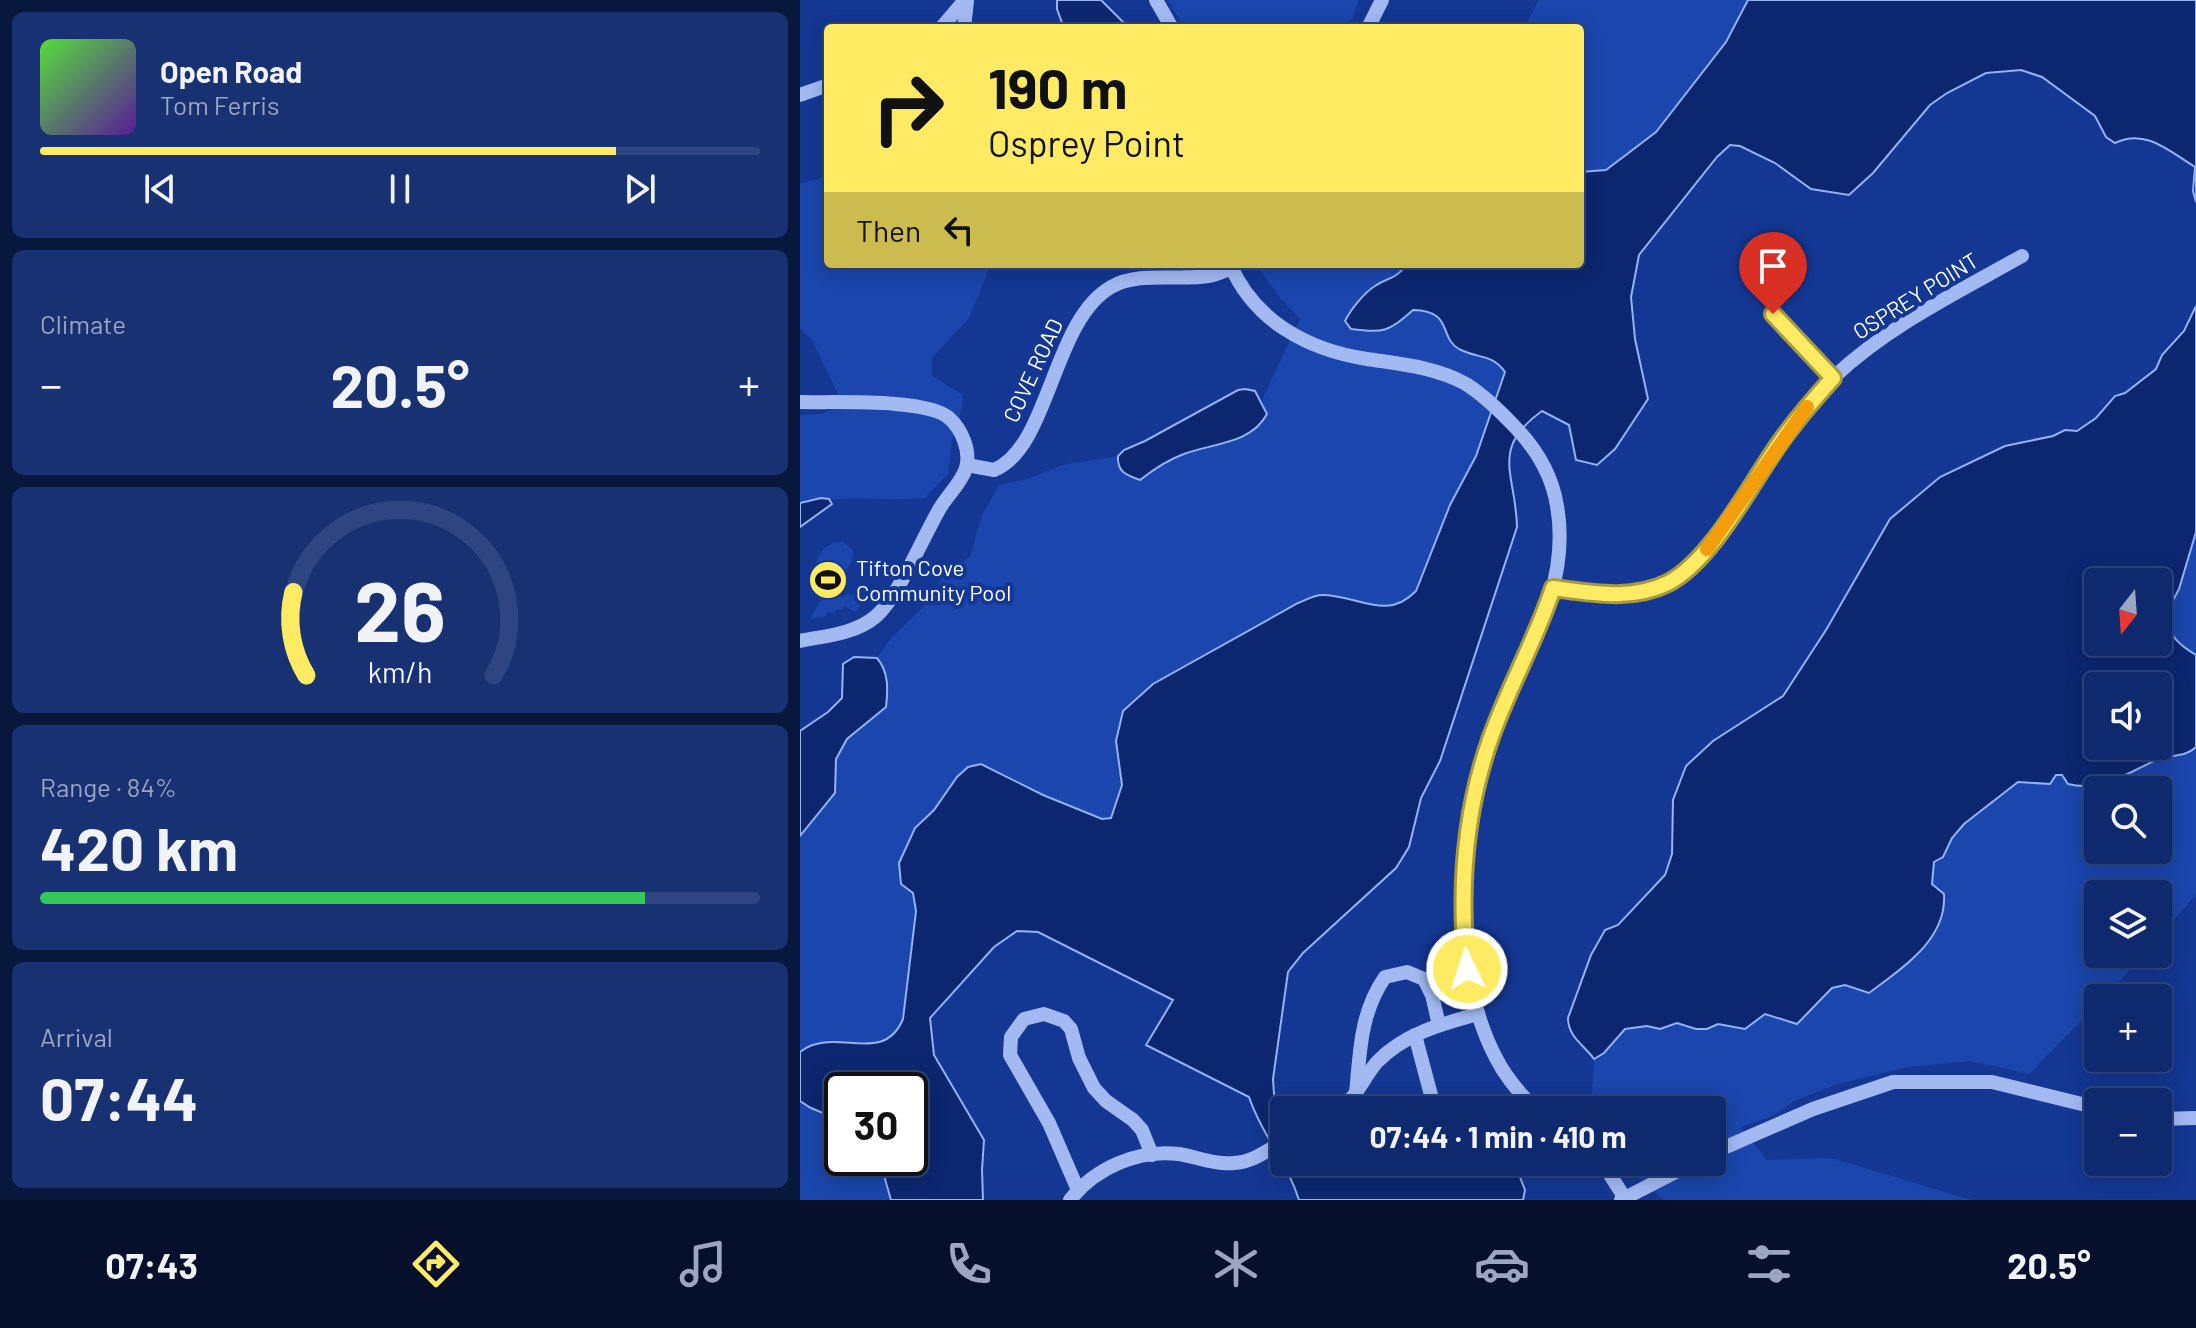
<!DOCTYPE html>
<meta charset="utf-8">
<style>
body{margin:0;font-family:Barlow,sans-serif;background:#173173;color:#f1f3f6;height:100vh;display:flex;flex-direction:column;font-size:30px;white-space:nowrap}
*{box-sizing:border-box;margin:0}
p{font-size:26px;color:#9ba6c2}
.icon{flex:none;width:44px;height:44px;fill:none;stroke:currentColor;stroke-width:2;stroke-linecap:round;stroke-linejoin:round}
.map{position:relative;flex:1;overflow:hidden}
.panel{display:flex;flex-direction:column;gap:12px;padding:12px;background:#08173c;width:800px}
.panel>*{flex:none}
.banner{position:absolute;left:24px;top:24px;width:760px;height:244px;border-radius:8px;box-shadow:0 4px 20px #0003,0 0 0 2px #2e4581;background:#ffeb63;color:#111;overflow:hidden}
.needle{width:52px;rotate:197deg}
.buttons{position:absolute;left:1284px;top:568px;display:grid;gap:16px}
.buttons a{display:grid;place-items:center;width:88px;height:88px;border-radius:8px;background:#0e296e;box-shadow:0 4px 20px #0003,0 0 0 2px #2e4581;font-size:40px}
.speed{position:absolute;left:24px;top:1072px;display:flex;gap:16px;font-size:40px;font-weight:700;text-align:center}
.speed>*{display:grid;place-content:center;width:104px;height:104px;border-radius:50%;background:#0e296e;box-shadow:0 4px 20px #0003,0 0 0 2px #2e4581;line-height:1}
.speed .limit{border:4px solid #111;border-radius:12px;background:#fff;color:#111}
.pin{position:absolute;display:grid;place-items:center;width:68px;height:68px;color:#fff;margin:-82px -34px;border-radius:50% 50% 50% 0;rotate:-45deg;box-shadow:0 0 8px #0007}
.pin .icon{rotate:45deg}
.me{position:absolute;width:88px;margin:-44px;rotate:356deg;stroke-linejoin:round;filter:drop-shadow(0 0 6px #0008)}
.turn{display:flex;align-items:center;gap:28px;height:168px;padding:0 32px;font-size:36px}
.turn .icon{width:104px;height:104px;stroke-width:2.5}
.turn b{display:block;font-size:56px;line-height:68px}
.then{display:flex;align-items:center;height:76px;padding:0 32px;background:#0003;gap:16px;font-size:30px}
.big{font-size:60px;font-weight:700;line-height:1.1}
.panel .widget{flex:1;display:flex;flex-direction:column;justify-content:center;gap:12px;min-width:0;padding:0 28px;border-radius:12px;background:#173173}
.panel .dial{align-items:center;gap:0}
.dial svg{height:208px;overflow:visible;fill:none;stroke:#2e4581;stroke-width:7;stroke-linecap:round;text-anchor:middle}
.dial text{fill:#f1f3f6;stroke:none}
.song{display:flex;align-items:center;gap:24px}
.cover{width:96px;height:96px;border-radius:12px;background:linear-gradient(135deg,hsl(110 70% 55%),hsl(270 70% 35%))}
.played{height:8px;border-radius:4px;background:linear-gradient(90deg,#ffeb63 80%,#2e4581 80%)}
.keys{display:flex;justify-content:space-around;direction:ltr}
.heat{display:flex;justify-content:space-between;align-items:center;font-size:44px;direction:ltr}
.charge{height:12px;border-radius:6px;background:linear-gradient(90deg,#34c759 84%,#2e4581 0)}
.trip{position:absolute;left:470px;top:1096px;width:456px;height:80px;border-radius:8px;background:#0e296e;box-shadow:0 4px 20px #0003,0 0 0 2px #2e4581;font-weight:700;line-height:80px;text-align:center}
.menu{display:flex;height:128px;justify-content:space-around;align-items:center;background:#06102c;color:#9ba6c2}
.menu .icon{width:56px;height:56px}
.menu .selected{color:#ffeb63}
.menu b{font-size:36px;color:#f1f3f6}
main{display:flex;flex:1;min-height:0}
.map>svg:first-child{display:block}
.green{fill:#1b46ad;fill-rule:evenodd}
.water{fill:#0c2770;stroke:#94b2f5;stroke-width:2;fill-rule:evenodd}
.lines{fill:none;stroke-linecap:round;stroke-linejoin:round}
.minor{stroke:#a2b9f2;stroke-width:14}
.route-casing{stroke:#a69940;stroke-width:20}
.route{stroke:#ffeb63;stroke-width:14}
.slow{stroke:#f59e0b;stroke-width:14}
.labels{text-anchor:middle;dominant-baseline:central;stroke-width:8;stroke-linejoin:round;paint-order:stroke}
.street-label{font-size:22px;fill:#fff;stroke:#133793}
.poi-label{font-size:22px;fill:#fff;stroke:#133793;text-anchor:start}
</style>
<main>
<section class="panel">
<div class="widget">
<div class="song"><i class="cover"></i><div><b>Open Road</b><p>Tom Ferris</p></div></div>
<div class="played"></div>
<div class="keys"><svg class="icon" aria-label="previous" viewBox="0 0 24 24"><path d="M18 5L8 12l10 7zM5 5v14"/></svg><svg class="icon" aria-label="pause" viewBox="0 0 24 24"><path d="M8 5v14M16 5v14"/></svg><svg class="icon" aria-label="next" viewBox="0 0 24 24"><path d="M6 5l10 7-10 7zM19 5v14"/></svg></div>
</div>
<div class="widget"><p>Climate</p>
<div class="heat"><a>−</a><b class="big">20.5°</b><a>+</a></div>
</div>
<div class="widget dial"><svg viewBox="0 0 100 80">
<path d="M14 69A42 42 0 1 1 86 69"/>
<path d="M14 69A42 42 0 0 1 9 37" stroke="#ffeb63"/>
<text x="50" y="56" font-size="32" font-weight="700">26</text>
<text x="50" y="72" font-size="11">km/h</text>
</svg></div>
<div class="widget"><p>Range · 84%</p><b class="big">420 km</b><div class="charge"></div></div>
<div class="widget"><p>Arrival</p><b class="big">07:44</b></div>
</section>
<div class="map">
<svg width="1396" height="1200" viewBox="0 0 1396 1200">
<rect width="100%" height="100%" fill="#133793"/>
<g class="green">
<path d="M368 0H559L552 19 540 28H384Z"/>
<path d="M739 0H948L926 42 856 132 806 170 780 172V28H724Z"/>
<path d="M28 176V264H191L169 318 132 358V376L163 395 162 408 152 441 148 474 125 498C84 501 40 495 0 503V415L22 414 42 403 12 340 0 329V184Z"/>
<path d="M471 264H607L596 278 575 285 591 329 613 310C654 311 638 337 659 349 678 359 691 353 705 372L676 456 650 505 616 590 606 601 592 607 562 603 541 597 498 603 353 684 320 764 322 785 311 818 302 819 243 795 204 774 157 777 134 810 115 828 113 893 116 911 103 1019C83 1067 34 1025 0 1052V836L35 793 36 759 47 739 86 707 83 665 77 658 92 637 123 607 146 573 170 557 182 515 199 485 228 479 262 465 318 456 317 465 340 480 356 467 467 414 462 400 500 319 481 299 459 269Z"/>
<path d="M1396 532V655C1379 645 1370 636 1364 617L1379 589Z"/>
<path d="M43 542 53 550C55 567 37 577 34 595L43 598 47 594 59 596 62 602 56 612 44 606 42 610 37 609 34 614 28 611 25 616 10 619 24 594 28 595 14 577C14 558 23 541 43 542Z"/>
<path d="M1396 747V895L1358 937V894H1298V954H1344L1304 998H1298V1004L1229 1074 1171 1061 1108 1067 1038 1084 994 1101 973 1116 941 1127 967 1160 1031 1158 1172 1200H864L821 1162H912V1110H791L794 1059 804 1053 825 1029 847 1025 860 1029 877 1023 896 1029H907L918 1023 944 1029 965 1014 997 1024 1032 988 1045 985 1069 993 1116 956 1138 930 1140 891 1132 884 1134 862 1143 857 1152 838 1164 824 1218 782 1250 784 1256 775 1267 779 1341 769 1367 756 1391 752ZM1298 790H1358V850H1298Z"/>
<path d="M0 1101 11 1108 42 1121V1158H79L91 1200H0Z"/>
</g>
<g class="water">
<path d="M257 0H301L329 28H264L257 9Z"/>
<path d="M948 0H1396V202L1393 191 1395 167C1369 151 1345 128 1315 143L1306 137 1295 116 1242 77 1221 70 1186 73 1147 93 1130 105 1073 173 1049 195 1011 189 975 163 940 146 930 145 917 157 839 255 831 297 835 339 848 399 815 449 797 465 776 460 769 425 742 411C689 449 716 474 717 527L640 761 621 798 609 847 596 868 503 953 488 972 473 1079 475 1109 484 1117V1162H512L517 1169 526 1175 592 1173 714 1162 725 1190 723 1200H499C487 1161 462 1136 449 1097L346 1045 373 1000 238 932 217 931 194 947 130 1018 134 1055 184 1140 182 1170 183 1200H91L79 1158H110V1090H42V1121L11 1108 0 1101V1052C34 1025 83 1067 103 1019L116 911 113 893 101 884 99 863 115 828 134 810 157 777 168 767 181 764 243 795 302 819 311 818 322 785 316 741 323 711 353 684 498 603C506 600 514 595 522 595 558 595 586 622 616 591L650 505 676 456 705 372C691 353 678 359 659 349 638 337 654 311 613 310 588 332 585 333 551 329L545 321C551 309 564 293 575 286 590 276 594 281 607 264H780V172L806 170 856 132 926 42Z"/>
<path d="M1396 306V532L1379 589 1364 617C1370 636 1379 645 1396 655V747C1385 758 1368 754 1354 761 1326 774 1301 792 1268 784L1262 775H1256L1250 784 1218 782 1164 824 1152 838 1143 857 1134 862 1132 884 1144 894C1147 940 1102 968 1069 993L1045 985 1032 988 997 1024 965 1014 945 1029 918 1024 907 1029H896L877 1023 860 1029 847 1026 825 1029 804 1053 794 1059C784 1045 768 1037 768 1018L791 955 805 930 818 925 865 875 872 854 873 800 886 766 913 741 983 696 1026 630 1090 519 1140 477 1205 446 1253 436 1265 430 1277 431 1296 418 1315 396 1325 393 1356 369 1362 355 1384 331ZM1358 582V642H1298V582ZM1298 686H1358V746H1298Z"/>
<path d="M445 389 455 391 467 414C451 444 413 443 384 454 367 460 354 469 340 480 326 475 317 472 318 456L324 450 345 441 438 390Z"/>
<path d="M21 498 29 499 32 504 0 527V503Z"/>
<path d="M54 657 77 658C89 672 88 690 86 707L47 739 36 759 35 793 0 836V731L28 712 42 698 43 664Z"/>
</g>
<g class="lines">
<g class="minor">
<path d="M356 0 372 28"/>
<path d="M141 28 165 0"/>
<path d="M164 28 167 1"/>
<path d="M568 28 582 0"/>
<path d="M0 95 28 85"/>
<path d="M430 264C454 321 508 350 567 359 600 364 636 367 666 384 685 396 700 411 716 428 737 450 752 475 757 506 772 588 722 662 692 734 654 827 649 968 696 1058 706 1078 720 1094 736 1110"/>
<path d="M973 314 1033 378"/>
<path d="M0 402C32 403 127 398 149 418 162 429 171 452 166 468 162 482 147 496 140 508 123 537 98 598 75 617 55 634 24 636 0 641"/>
<path d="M167 465 194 470C250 447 252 321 311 287 339 271 377 281 408 276 416 275 424 271 431 268"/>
<path d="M753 588C785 593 817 598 849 590 903 575 931 515 959 473 982 440 1005 405 1034 377 1088 326 1158 292 1222 256"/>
<path d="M615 1035 635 1110"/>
<path d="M556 1094C560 1052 560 1013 585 977L607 972 624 979 632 995 639 1025"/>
<path d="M538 1110C557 1098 563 1078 577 1062 604 1034 641 1024 678 1014"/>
<path d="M1358 1119 1396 1118"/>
<path d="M912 1153 1013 1109 1093 1082H1192L1298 1108"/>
<path d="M802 1162 826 1200"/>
<path d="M278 1190 249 1123 210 1055 211 1037 224 1019 244 1014 264 1021 271 1029 279 1058 294 1088 306 1101 333 1120 342 1130 352 1155"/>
<path d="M270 1200C295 1168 338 1149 379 1154 397 1157 415 1165 434 1163 453 1162 468 1150 484 1141"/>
<path d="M821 1200 895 1162"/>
</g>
</g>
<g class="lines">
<g class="route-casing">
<path id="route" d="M667 969C659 892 664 814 690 740 708 688 736 640 753 588 791 593 832 601 868 583 912 560 950 485 979 444 995 421 1014 399 1033 378L973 314"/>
</g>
<use href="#route" class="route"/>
<path class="slow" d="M907 549 1007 407"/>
</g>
<defs>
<g id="stadium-disc" transform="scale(2)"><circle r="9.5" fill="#ffeb63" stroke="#133793"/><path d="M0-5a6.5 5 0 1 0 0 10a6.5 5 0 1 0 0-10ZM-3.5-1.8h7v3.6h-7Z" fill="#111"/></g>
</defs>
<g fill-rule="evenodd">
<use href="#stadium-disc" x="28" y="580"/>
</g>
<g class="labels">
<g class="street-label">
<text transform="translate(1115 295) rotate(-32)">OSPREY POINT</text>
<text transform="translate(232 370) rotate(-65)">COVE ROAD</text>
</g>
<g class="poi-label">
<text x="56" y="567">Tifton Cove<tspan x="56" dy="25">Community Pool</tspan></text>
</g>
</g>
</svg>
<div class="buttons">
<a><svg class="needle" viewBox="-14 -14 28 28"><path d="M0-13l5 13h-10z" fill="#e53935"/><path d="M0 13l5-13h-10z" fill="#9ba6c2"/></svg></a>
<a><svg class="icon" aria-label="sound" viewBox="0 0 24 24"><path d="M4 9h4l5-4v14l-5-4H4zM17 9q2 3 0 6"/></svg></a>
<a><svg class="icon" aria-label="search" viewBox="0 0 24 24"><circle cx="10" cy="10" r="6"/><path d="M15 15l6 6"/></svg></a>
<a><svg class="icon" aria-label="layers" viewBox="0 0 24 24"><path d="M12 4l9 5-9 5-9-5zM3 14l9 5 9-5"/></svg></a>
<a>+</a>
<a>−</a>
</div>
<div class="speed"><div class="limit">30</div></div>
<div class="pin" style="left:973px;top:314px;background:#d93025"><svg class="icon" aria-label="arrive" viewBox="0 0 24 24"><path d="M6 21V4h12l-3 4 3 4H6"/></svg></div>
<svg class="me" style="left:667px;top:969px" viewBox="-20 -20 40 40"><circle r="17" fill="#ffeb63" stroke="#fff" stroke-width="3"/><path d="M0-11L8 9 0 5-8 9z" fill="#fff"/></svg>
<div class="trip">07:44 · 1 min · 410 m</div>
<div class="banner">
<div class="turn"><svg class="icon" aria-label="right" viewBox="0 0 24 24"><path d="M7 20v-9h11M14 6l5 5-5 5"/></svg><div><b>190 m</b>Osprey Point</div></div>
<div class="then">Then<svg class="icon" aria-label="left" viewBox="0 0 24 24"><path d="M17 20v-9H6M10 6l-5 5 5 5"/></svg></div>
</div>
</div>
</main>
<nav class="menu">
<b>07:43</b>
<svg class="icon selected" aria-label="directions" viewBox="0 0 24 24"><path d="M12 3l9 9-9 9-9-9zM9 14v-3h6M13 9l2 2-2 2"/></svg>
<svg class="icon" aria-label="music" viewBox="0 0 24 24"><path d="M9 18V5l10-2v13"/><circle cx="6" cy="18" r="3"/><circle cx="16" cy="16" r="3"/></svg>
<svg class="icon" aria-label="phone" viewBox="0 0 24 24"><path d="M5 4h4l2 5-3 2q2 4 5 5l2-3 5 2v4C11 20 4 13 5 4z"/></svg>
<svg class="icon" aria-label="climate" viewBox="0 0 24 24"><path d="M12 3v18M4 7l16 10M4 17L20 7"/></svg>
<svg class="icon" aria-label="car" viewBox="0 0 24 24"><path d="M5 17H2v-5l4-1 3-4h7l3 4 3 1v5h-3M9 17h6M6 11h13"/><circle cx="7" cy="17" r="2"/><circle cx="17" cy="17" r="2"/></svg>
<svg class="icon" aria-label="filters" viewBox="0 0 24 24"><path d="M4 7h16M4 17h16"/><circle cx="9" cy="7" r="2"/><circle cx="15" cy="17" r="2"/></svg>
<b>20.5°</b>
</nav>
